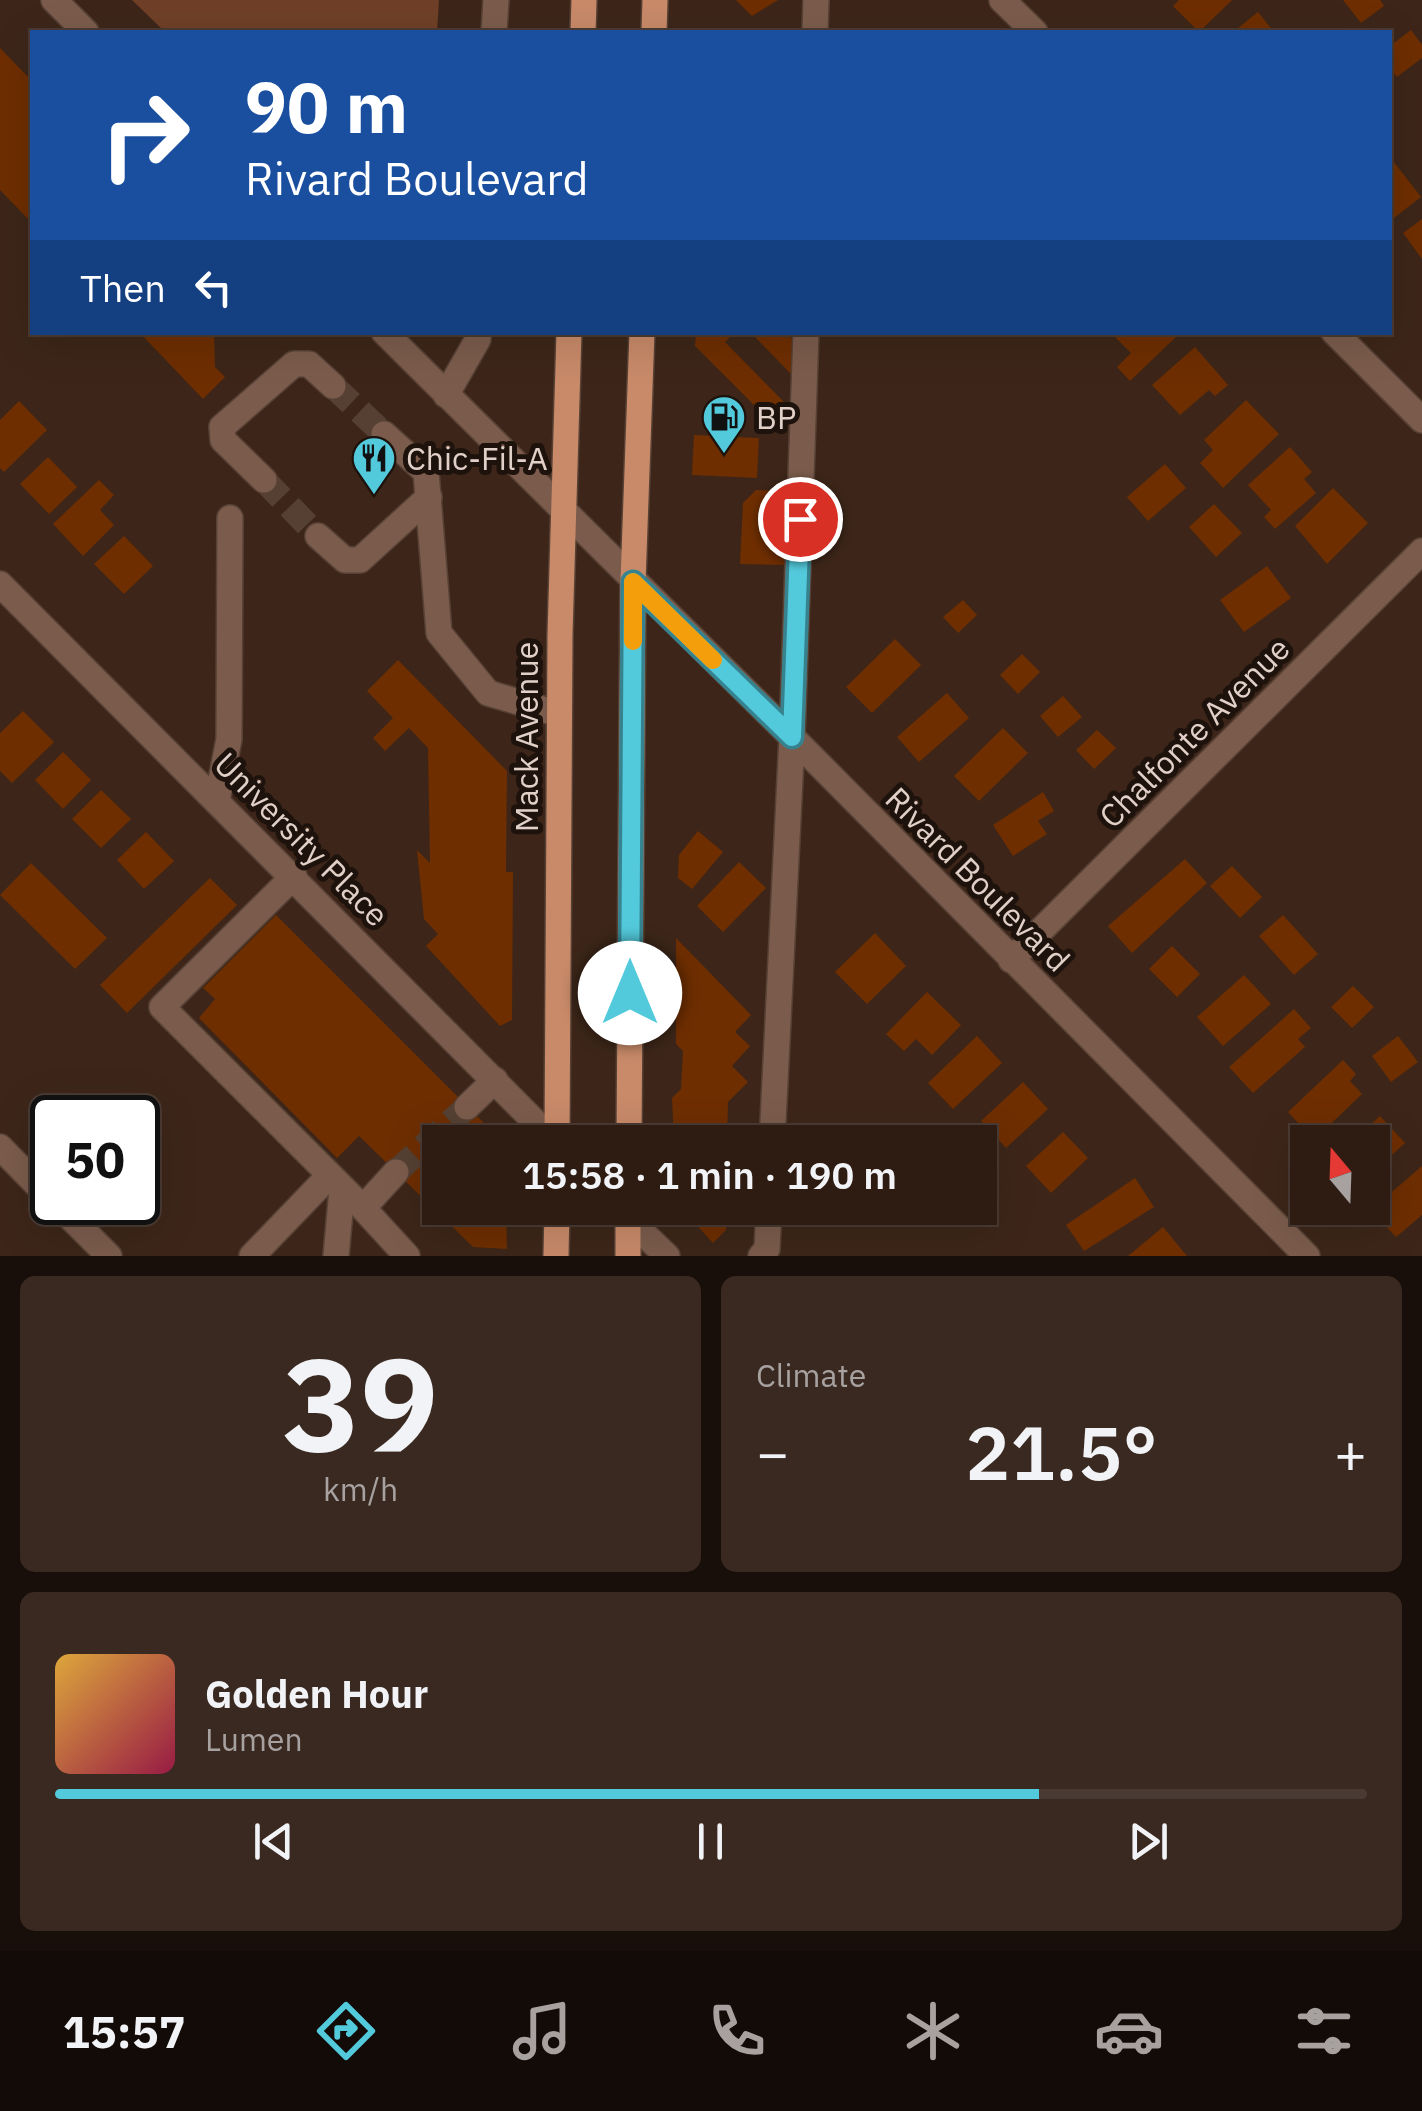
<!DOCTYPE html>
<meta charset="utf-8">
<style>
body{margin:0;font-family:"IBM Plex Sans",sans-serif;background:#3a2921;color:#f1f3f6;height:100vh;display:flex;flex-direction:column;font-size:38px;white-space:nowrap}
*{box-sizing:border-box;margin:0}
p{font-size:32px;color:#a7a1a0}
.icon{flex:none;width:55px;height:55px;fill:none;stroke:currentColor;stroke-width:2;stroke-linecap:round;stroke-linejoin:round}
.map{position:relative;height:1256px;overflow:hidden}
.details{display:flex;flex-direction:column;gap:20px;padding:20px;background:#190f0a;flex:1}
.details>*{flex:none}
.hud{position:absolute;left:30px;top:30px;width:1362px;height:305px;border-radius:0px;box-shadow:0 10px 40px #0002,0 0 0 2px #493a33;background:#1a4fa0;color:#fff;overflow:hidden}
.needle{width:65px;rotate:341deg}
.fabs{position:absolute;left:1290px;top:1125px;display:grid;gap:20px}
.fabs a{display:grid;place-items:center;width:100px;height:100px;border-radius:0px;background:#2e1c13;box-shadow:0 10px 40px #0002,0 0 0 2px #493a33;font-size:50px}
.speed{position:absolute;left:30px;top:1095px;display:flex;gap:20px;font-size:50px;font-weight:700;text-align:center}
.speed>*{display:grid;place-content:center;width:130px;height:130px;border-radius:50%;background:#2e1c13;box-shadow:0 10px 40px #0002,0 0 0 2px #493a33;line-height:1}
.speed .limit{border:5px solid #111;border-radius:15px;background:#fff;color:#111}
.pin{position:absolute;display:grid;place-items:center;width:85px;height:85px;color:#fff;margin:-42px;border:5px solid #fff;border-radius:50%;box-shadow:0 2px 10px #0007}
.me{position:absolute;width:110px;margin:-55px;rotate:0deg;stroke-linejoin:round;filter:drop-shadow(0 0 8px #0008)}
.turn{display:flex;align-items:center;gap:35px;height:210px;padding:0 50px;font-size:45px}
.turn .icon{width:130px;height:130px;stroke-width:2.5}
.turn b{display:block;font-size:70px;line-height:85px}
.then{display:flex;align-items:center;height:95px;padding:0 50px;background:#0003;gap:20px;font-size:38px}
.big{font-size:75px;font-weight:600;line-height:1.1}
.details .card{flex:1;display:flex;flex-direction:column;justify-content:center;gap:15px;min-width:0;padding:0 35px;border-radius:15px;background:#3a2921}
.details .dial{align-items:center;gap:0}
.dial b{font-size:130px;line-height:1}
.song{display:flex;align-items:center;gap:30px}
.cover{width:120px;height:120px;border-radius:15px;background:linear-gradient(135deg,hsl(40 70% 55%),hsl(340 70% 35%))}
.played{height:10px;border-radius:5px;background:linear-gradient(90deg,#53cadc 75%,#493a33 75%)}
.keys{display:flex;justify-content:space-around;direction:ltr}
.heat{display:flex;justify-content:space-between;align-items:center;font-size:55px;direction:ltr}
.details .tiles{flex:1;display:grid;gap:20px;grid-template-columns:1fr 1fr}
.card:last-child{grid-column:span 2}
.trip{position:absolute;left:422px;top:1125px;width:575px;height:100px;border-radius:0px;background:#2e1c13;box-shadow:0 10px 40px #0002,0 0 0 2px #493a33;font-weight:600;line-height:100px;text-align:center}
.menu{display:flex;height:160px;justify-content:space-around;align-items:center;background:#120b08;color:#a7a1a0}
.menu .icon{width:70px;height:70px}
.menu .current{color:#53cadc}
.menu b{font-size:45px;color:#f1f3f6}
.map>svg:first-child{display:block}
.green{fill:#6f4027}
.building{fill:#6e2e00}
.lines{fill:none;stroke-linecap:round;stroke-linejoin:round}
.minor-tunnel{stroke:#554033;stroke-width:25;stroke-dasharray:25 12;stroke-linecap:butt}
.minor-casing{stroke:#574135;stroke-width:28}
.major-casing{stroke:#574135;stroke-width:28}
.minor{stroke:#7b5c4c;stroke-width:25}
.major{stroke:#c88a69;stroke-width:25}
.route-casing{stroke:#36838f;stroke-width:25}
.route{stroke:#53cadc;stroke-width:18}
.slow{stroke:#f59e0b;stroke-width:18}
.labels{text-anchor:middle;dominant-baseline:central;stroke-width:10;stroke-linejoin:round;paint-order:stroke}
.poi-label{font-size:32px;fill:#e0d0c8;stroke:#1d120c;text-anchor:start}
.street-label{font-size:32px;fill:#e0d0c8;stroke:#1d120c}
</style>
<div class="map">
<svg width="1422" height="1256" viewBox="0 0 1422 1256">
<rect width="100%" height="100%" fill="#3d2619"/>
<path class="green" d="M132 0H439L437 32H165Z"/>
<g class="building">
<path d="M736 0H778L752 16Z"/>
<path d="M1179 0H1232L1199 32 1173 6Z"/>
<path d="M1343 0H1380L1384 6 1361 23Z"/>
<path d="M1258 12 1274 32H1233Z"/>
<path d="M1411 30 1422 45V58L1397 77 1390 68V46Z"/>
<path d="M0 48 32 81 30 107 32 110V223L0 190Z"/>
<path d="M1390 157 1421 197 1390 221Z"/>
<path d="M1422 219V259L1403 233Z"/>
<path d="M139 332H214L215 367 225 377 203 399Z"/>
<path d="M696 332H735L725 342 784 402 767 418 695 346Z"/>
<path d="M750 332H785L792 339 791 374Z"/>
<path d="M1120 332H1171L1176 337 1130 381 1117 367 1131 353 1115 337Z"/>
<path d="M1195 347 1228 385 1215 396 1209 390 1180 415 1152 385Z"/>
<path d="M1246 400 1279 434 1223 488 1200 463 1213 450 1204 440Z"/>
<path d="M19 401 47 430 4 472 0 468V420Z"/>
<path d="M694 435 759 438 757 478 692 475Z"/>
<path d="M1290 447 1312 472 1304 479 1316 493 1275 529 1264 517 1271 510 1248 485Z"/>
<path d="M48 457 77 487 49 514 20 484Z"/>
<path d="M1165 464 1186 488 1148 521 1127 497Z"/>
<path d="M99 480 114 495 100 510 114 525 83 556 53 524Z"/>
<path d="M1333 488 1368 523 1327 564 1295 526Z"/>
<path d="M756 490 788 491 785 565 740 564 743 503Z"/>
<path d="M1214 504 1242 533 1216 557 1189 527Z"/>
<path d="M124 536 153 566 124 594 94 564Z"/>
<path d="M1267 566 1291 598 1244 632 1220 600Z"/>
<path d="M963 600 977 615 958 633 943 617Z"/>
<path d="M895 639 921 665 872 713 846 687Z"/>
<path d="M1022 654 1040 672 1018 694 1000 675Z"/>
<path d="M398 660 507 771 506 872H513L512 1020 500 1026 426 946 438 934 424 919 417 850 430 863 428 748 409 728 385 751 373 738 393 718 367 691Z"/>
<path d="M947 693 969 718 919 762 897 737Z"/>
<path d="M1063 696 1082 717 1058 737 1040 716Z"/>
<path d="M23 711 54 742 12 783 0 771V733Z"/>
<path d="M1003 728 1028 753 979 801 954 776Z"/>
<path d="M1097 730 1116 748 1094 769 1076 750Z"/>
<path d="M63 752 91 780 63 809 35 780Z"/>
<path d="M101 790 131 819 101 848 72 819Z"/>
<path d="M1043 792 1054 811 1038 821 1047 834 1013 856 993 825Z"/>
<path d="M698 831 723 852 692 889 678 878 679 855Z"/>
<path d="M146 832 174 861 144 889 117 860Z"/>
<path d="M1185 859 1207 883 1132 953 1108 926Z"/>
<path d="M739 862 766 888 723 932 697 906Z"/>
<path d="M31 863 107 938 75 969 0 895Z"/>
<path d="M1232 866 1262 897 1240 918 1210 886Z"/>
<path d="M210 878 237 905 127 1013 100 985Z"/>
<path d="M276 915 494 1133 489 1139 493 1142H440V1208H506L507 1249 473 1247 359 1136 337 1158 199 1018 215 999 203 988Z"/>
<path d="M1283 915 1318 954 1294 975 1259 936Z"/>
<path d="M875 933 906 966 867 1004 835 972Z"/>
<path d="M676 938 751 1015 735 1032 750 1046 732 1066 748 1082 728 1102 727 1142H674L672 1098 681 1089 683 1051 676 1044Z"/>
<path d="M1172 946 1200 974 1177 997 1149 969Z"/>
<path d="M1244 975 1271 1004 1223 1046 1197 1017Z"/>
<path d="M1353 986 1374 1007 1352 1028 1331 1007Z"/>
<path d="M927 992 961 1025 932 1055 916 1039 904 1051 886 1034Z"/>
<path d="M1294 1009 1311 1028 1298 1039 1305 1047 1253 1093 1229 1067Z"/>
<path d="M977 1036 1002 1063 953 1109 928 1083Z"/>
<path d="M1398 1036 1418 1062 1391 1082 1372 1056Z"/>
<path d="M1343 1060 1356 1074 1350 1081 1362 1094 1314 1140 1288 1112Z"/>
<path d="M1023 1082 1048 1109 1006 1148 981 1121Z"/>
<path d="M1380 1116 1405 1143 1372 1173V1142H1352Z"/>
<path d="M1063 1132 1088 1158 1051 1193 1026 1166Z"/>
<path d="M1422 1166V1215L1396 1237 1371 1210Z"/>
<path d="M1135 1178 1154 1207 1084 1251 1066 1225Z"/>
<path d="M681 1208H726V1230L713 1243Z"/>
<path d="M1163 1227 1187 1256H1128Z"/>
</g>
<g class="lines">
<g class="minor-tunnel">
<path d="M333 386 384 434"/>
<path d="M264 480 318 536"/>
<path d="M396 1172 467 1107"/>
</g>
<g class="minor-casing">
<g id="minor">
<path d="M54 0 86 32"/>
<path d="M1002 0 1035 32"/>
<path d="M494 32 496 0"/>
<path d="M815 32 816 0"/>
<path d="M384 332 792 737 1307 1256"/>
<path d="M1334 332 1422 420"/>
<path d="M446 395 478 339V332"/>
<path d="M384 434 426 472 439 633 488 693 559 714"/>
<path d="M264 480 223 440 222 427 294 364H309L333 386"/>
<path d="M318 536 345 560H360L429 497"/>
<path d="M0 584 555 1142"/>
<path d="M217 801 229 739 230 518"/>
<path d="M294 876 162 1007 363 1208"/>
<path d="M1011 960 1422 551"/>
<path d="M467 1107 495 1080"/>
<path d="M772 1142 792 737 806 332"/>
<path d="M0 1147 52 1200"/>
<path d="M396 1172 363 1208 407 1256"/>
<path d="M55 1202 109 1256"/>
<path d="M617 1208 667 1256"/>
<path d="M252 1256 329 1176"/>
<path d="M336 1256 342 1189"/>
<path d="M761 1256 767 1249 769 1208"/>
</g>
</g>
<g class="major-casing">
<g id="major">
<path d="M583 32 584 0"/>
<path d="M654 32 655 0"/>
<path d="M557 1142 560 635 569 332"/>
<path d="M629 1142 633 582 642 332"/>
<path d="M556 1256 557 1208"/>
<path d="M628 1256V1208"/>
</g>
</g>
<use href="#minor" class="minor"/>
<use href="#major" class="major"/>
</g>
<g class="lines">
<g class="route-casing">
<path id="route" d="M630 993 633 582 792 737 800 519"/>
</g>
<use href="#route" class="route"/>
<path class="slow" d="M633 641V582L713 660"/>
</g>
<defs>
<g id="fuel-pin" transform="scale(2.25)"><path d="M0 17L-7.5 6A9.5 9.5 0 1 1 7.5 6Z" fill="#53cadc" stroke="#1d120c"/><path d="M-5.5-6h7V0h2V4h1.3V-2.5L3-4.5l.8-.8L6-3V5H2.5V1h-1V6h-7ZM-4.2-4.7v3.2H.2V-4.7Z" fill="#111"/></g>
<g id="restaurant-pin" transform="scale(2.25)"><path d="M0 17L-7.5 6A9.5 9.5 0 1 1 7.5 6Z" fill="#53cadc" stroke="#1d120c"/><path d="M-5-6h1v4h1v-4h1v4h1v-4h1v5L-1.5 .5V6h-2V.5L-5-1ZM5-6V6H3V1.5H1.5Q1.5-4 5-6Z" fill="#111"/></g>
</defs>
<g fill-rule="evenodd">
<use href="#fuel-pin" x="724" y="417"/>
<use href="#restaurant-pin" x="374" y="458"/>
</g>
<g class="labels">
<g class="poi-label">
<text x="756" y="417">BP</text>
<text x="406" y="458">Chic-Fil-A</text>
</g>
<g class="street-label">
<text transform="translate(1194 732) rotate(-45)">Chalfonte Avenue</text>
<text transform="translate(526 737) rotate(-90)">Mack Avenue</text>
<text transform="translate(302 839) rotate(45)">University Place</text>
<text transform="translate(978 879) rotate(45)">Rivard Boulevard</text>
</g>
</g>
</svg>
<div class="fabs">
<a><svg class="needle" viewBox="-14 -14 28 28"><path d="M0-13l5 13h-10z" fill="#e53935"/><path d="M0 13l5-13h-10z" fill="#a7a1a0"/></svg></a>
</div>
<div class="speed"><div class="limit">50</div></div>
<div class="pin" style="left:800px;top:519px;background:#d93025"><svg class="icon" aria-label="arrive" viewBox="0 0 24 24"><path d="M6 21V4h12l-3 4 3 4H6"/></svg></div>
<svg class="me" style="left:630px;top:993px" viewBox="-20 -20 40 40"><circle r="19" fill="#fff"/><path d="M0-13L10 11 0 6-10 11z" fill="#53cadc"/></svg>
<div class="trip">15:58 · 1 min · 190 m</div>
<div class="hud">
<div class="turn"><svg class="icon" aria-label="right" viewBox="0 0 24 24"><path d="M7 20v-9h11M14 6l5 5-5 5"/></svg><div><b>90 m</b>Rivard Boulevard</div></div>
<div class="then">Then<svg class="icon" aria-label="left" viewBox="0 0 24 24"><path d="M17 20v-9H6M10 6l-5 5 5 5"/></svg></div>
</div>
</div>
<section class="details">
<div class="tiles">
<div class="card dial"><b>39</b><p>km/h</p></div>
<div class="card"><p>Climate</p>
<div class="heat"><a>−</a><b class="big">21.5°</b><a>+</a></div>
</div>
<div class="card">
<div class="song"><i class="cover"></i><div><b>Golden Hour</b><p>Lumen</p></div></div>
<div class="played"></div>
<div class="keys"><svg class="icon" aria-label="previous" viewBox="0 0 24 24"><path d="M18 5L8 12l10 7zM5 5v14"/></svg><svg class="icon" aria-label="pause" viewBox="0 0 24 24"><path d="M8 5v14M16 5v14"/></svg><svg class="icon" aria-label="next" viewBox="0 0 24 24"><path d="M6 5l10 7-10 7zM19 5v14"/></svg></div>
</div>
</div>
</section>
<nav class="menu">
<b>15:57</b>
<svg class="icon current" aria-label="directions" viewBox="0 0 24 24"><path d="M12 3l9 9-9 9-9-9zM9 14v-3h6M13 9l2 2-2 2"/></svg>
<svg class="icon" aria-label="music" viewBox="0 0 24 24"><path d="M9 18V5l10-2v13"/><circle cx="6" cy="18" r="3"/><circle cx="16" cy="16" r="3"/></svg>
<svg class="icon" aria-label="phone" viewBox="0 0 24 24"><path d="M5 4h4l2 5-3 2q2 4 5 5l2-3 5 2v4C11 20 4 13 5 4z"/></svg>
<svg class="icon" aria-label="climate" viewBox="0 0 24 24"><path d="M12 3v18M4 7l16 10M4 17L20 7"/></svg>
<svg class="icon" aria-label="car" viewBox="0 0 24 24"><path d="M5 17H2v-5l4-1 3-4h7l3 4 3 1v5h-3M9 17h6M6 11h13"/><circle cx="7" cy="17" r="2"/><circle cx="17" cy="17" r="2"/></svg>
<svg class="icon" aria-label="filters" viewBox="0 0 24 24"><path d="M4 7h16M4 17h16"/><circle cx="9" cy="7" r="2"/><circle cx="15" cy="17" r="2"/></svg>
</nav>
